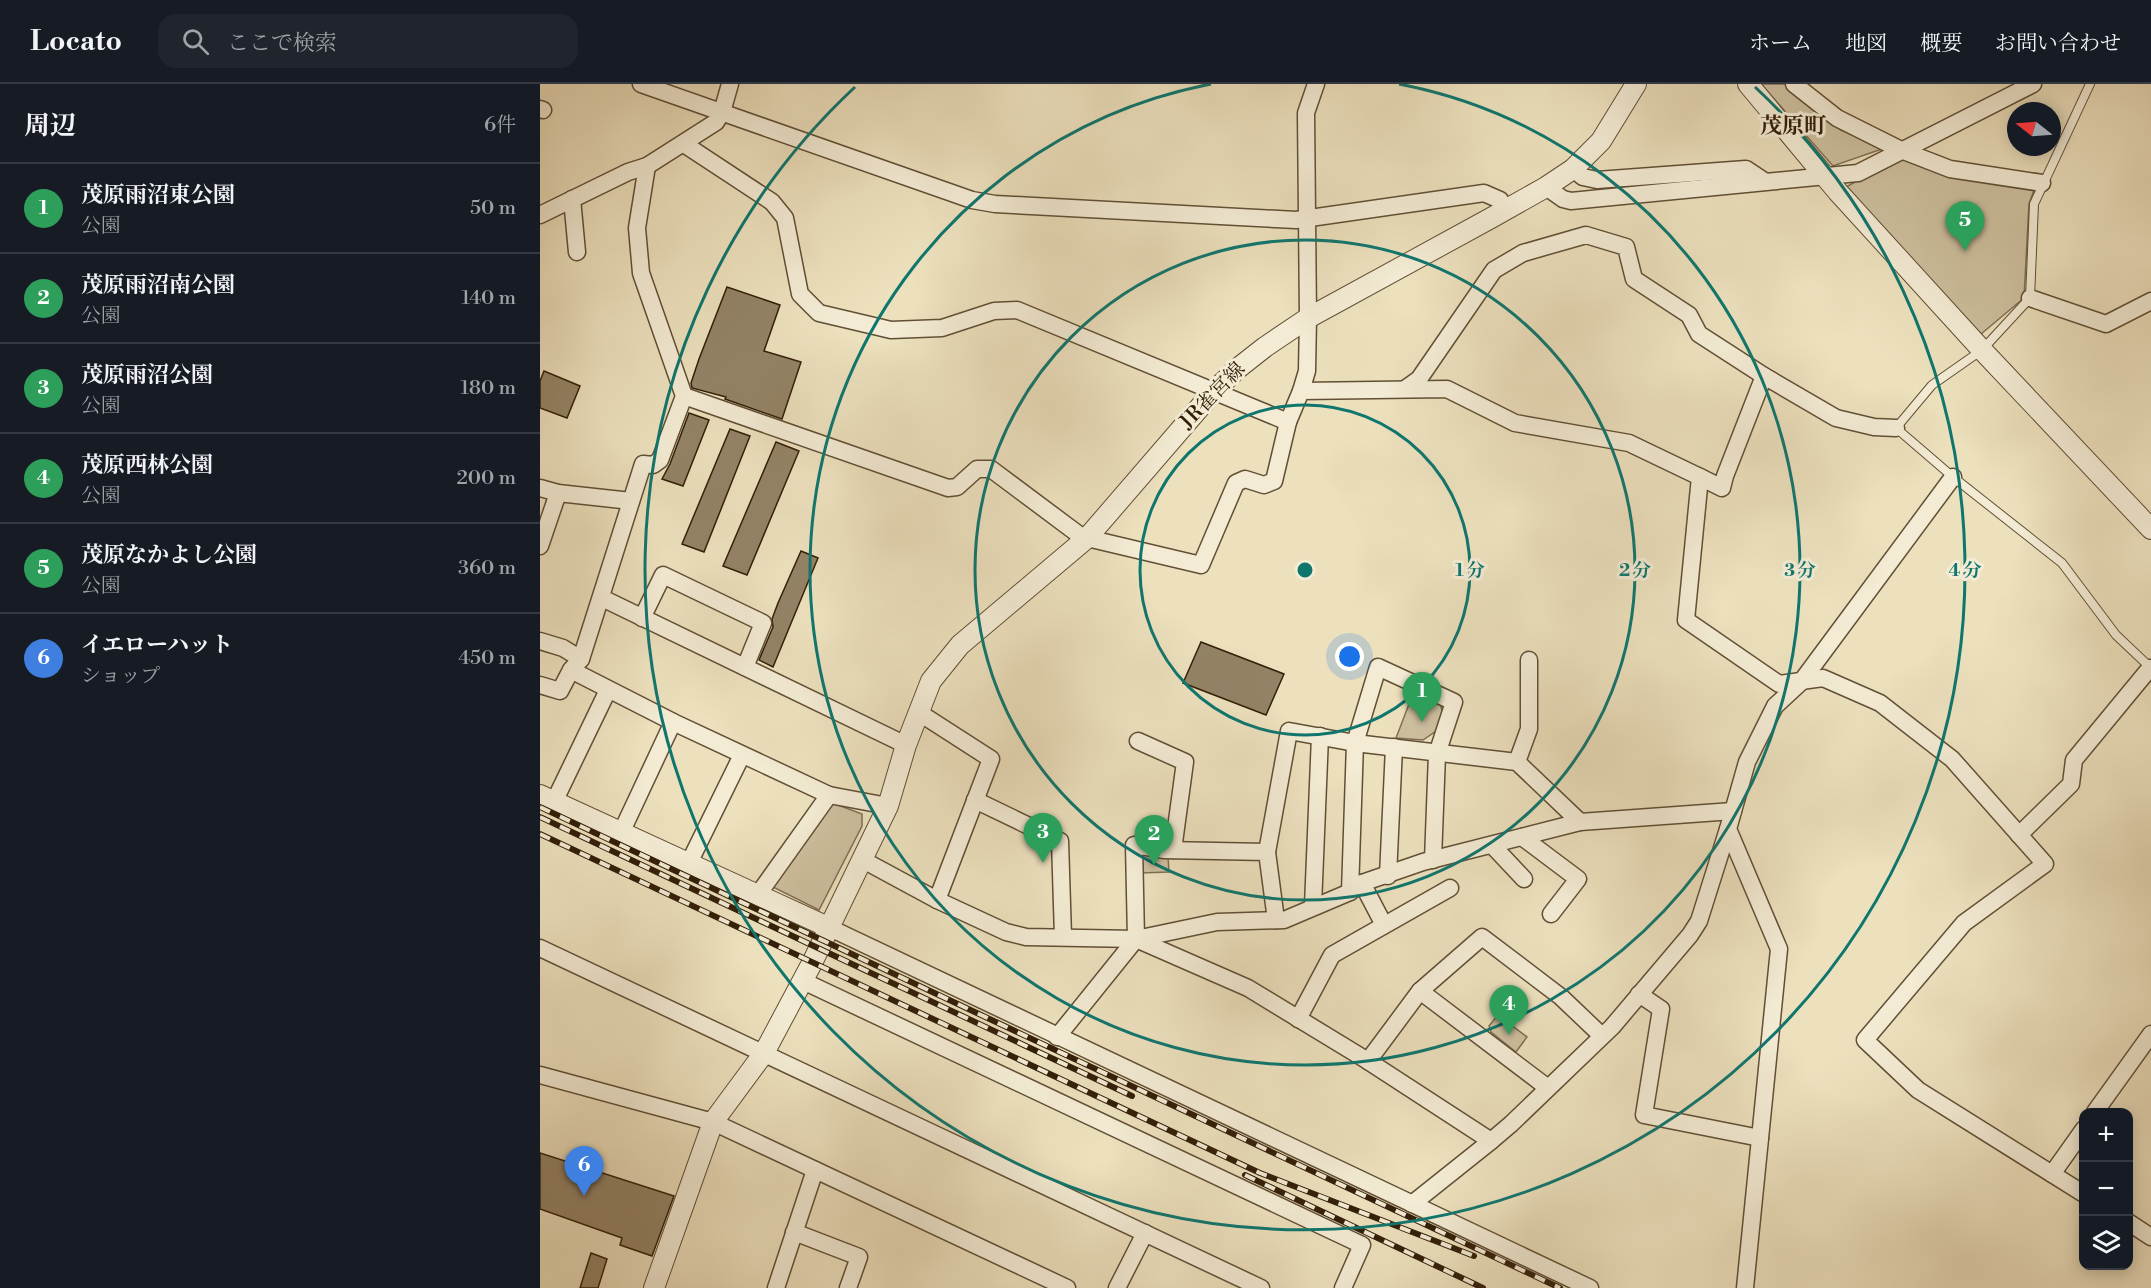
<!DOCTYPE html>
<html lang="ja">
<meta charset="utf-8">
<style>
:root{--surface:#171b24;--page:#20242c;--text:#f1f3f6;--muted:#9ea1a6;--line:#363941;--accent:#ea580c}
body{margin:0;font-family:"Libre Bodoni","Noto Serif JP",serif;background:var(--page);color:var(--text)}
.controls{position:absolute;right:18px;bottom:18px;display:grid;overflow:hidden;border-radius:12px;box-shadow:0 3px 15px #0003}
.controls button{width:54px;height:54px;display:grid;place-items:center;padding:0;border:0;border-bottom:2px solid var(--line);background:var(--surface);color:var(--text);font:30px sans-serif}
.compass{position:absolute;left:1467px;top:18px;width:54px;height:54px;border-radius:50%;background:var(--surface);box-shadow:0 3px 15px #0003;rotate:287deg}
.you{position:absolute;left:810px;top:573px;width:21px;height:21px;margin:-15px;border:4px solid #fff;border-radius:50%;background:#1a73e8;box-shadow:0 0 0 9px #1a73e833}
.badge{display:grid;place-items:center;width:39px;height:39px;border-radius:50%;background:var(--accent);color:#fff;font-size:20px;font-weight:700}
.pin{position:absolute;translate:-50% -50px;filter:drop-shadow(0 2px 3px #0008)}
.pin::after{content:'';position:absolute;top:32px;width:21px;height:18px;background:inherit;clip-path:polygon(0 0,100% 0,50% 100%)}
.list{margin:0;padding:0;list-style:none}
h2{display:flex;justify-content:space-between;align-items:center;height:78px;margin:0;padding:0 24px;font-size:26px}
h2 small{font-size:20px;font-weight:400;color:var(--muted)}
.list li{display:grid;grid-template-columns:39px 1fr auto;gap:18px;align-items:center;box-sizing:border-box;height:90px;padding:0 24px;border-top:2px solid var(--line)}
.list b{display:block;font-size:22px;white-space:nowrap}
.list p{margin:0;font-size:20px;white-space:nowrap;color:var(--muted)}
.list em{font-size:20px;font-style:normal;color:var(--muted)}
.icon{flex:none;width:33px;height:33px;fill:none;stroke:currentColor;stroke-width:2;stroke-linecap:round;stroke-linejoin:round}
.map{position:relative;flex:none;width:1611px;height:1204px;overflow:hidden}
header{display:flex;align-items:center;gap:36px;box-sizing:border-box;height:84px;padding:0 30px;background:var(--surface);border-bottom:2px solid var(--line)}
header strong{font-size:28px}
nav{display:flex;gap:33px;margin-inline-start:auto;font-size:21px}
.search{width:420px;height:54px;background:var(--page);display:flex;align-items:center;gap:15px;box-sizing:border-box;padding:0 21px;border-radius:18px;color:var(--muted);font-size:22px}
main{display:flex}
aside{flex:1;background:var(--surface)}
.map>svg:first-child{display:block}
.green{fill:#cdbf9e;stroke:#806f53;stroke-width:1.5}
.building{fill:#938366;stroke:#331f08;stroke-width:1.5}
.lines{fill:none;stroke-linecap:round;stroke-linejoin:round}
.service-casing{stroke:#614f35;stroke-width:10}
.minor-casing{stroke:#614f35;stroke-width:19}
.tertiary-casing{stroke:#614f35;stroke-width:22}
.service{stroke:#f3ebd4;stroke-width:8}
.minor{stroke:#f3ebd4;stroke-width:16}
.tertiary{stroke:#f3ebd4;stroke-width:20}
.rail-casing{stroke:#331f08;stroke-width:6}
.rail{stroke:#f3ebd4;stroke-width:4;stroke-dasharray:11;stroke-linecap:butt}
.ring{fill:none;stroke:#0f766e;stroke-width:3}
.labels{text-anchor:middle;dominant-baseline:central;stroke-width:6;stroke-linejoin:round;paint-order:stroke}
.street-label{font-size:20px;fill:#331f08;stroke:#f3ebd4}
.quarter-label{font-size:22px;font-weight:bold;fill:#331f08;stroke:#f3ebd4}
.centre{fill:#0f766e;stroke:#f3ebd4;stroke-width:3}
.ring-label{font-size:18px;text-anchor:middle;font-weight:bold;fill:#0f766e;stroke:#f3ebd4;stroke-width:6;stroke-linejoin:round;paint-order:stroke}
</style>
<header>
<strong>Locato</strong>
<div class="search"><svg class="icon" aria-label="search" viewBox="0 0 24 24"><circle cx="10" cy="10" r="6"/><path d="M15 15l6 6"/></svg>ここで検索</div>
<nav><a>ホーム</a><a>地図</a><a>概要</a><a>お問い合わせ</a></nav>
</header>
<main>
<aside>
<h2>周辺<small>6件</small></h2>
<ul class="list">
<li><span class="badge" style="background:#2e9e5b">1</span><div><b>茂原雨沼東公園</b><p>公園</p></div><em>50 m</em></li>
<li><span class="badge" style="background:#2e9e5b">2</span><div><b>茂原雨沼南公園</b><p>公園</p></div><em>140 m</em></li>
<li><span class="badge" style="background:#2e9e5b">3</span><div><b>茂原雨沼公園</b><p>公園</p></div><em>180 m</em></li>
<li><span class="badge" style="background:#2e9e5b">4</span><div><b>茂原西林公園</b><p>公園</p></div><em>200 m</em></li>
<li><span class="badge" style="background:#2e9e5b">5</span><div><b>茂原なかよし公園</b><p>公園</p></div><em>360 m</em></li>
<li><span class="badge" style="background:#3f7fe0">6</span><div><b>イエローハット</b><p>ショップ</p></div><em>450 m</em></li>
</ul>
</aside>
<div class="map">
<svg width="1611" height="1204" viewBox="0 0 1611 1204">
<rect width="100%" height="100%" fill="#ece0bd"/>
<filter id="stains"><feTurbulence type="fractalNoise" baseFrequency=".00333" numOctaves="4"/><feColorMatrix values="0 0 0 0 .2 0 0 0 0 .09 0 0 0 0 .02 0 0 0 .5 -.17"/></filter>
<radialGradient id="worn" r=".72"><stop offset=".6" stop-color="#630" stop-opacity="0"/><stop offset="1" stop-color="#630" stop-opacity=".3"/></radialGradient>
<g class="green">
<path d="M1221,0H1245L1301,46L1345,64L1293,82Z"/>
<path d="M1361,72L1497,98L1489,120L1484,214L1441,250L1306,103Z"/>
<path d="M874,607L900,619L903,630L899,645L883,656L856,654Z"/>
<path d="M290,718L322,730V742L279,826L231,802Z"/>
<path d="M608,768L628,772L629,788L600,789V774Z"/>
<path d="M958,931L987,953L976,968L951,948L949,942Z"/>
</g>
<g class="building">
<path d="M187,203L240,221L224,267L261,278L242,335L185,315L186,313L152,304L151,299L159,275Z"/>
<path d="M4,287L40,302L27,334L0,324V297Z"/>
<path d="M149,329L169,336L143,402L122,395L130,380Z"/>
<path d="M190,345L210,352L164,468L142,460Z"/>
<path d="M236,358L259,367L207,491L183,482Z"/>
<path d="M261,467L278,474L233,583L219,576L233,543L232,535L238,519Z"/>
<path d="M661,558L744,590L726,631L643,599Z"/>
<path d="M0,1069L134,1112L112,1172L80,1161L82,1154L0,1125Z"/>
<path d="M51,1169L67,1175L58,1204H40Z"/>
</g>
<g class="lines">
<defs>
<path id="service" d="M1550,0L1494,120L1490,214L1442,266L1392,301L1356,344L1413,393L1522,479L1576,551L1611,584"/>
<g id="minor">
<path d="M101,0L432,116L455,120L756,136L944,109L960,116L966,126"/>
<path d="M1254,0L1297,34L1361,66L1410,85L1502,99"/>
<path d="M0,25L3,26"/>
<path d="M144,60L232,118L245,134L260,210L279,229L351,246L402,244L454,227L477,226L748,338L761,307L907,305L975,339L1089,359L1160,393L1146,536L1239,600L1283,594L1340,619L1412,675L1505,780L1424,839L1325,956L1378,1006L1544,1110"/>
<path d="M1033,85L1043,93L1057,96L1206,85L1224,97"/>
<path d="M1006,103L1023,115L1031,117L1318,89L1493,0"/>
<path d="M32,115L37,168"/>
<path d="M0,131L88,88L107,82L176,38L182,28L190,0"/>
<path d="M1490,214L1566,240L1611,217"/>
<path d="M865,305L879,295L954,186L983,169L1046,151L1086,163L1094,195L1149,231L1159,250L1224,292L1296,334L1334,343L1356,344"/>
<path d="M761,307L767,287L768,234L766,29L776,0"/>
<path d="M144,312L408,404L417,403L437,385H451L538,450L547,454L661,481L696,399L705,395L724,401L734,397L748,338"/>
<path d="M1160,393L1182,404L1185,392L1224,292"/>
<path d="M0,404L18,409L91,417"/>
<path d="M0,462L18,409"/>
<path d="M62,514L366,661"/>
<path d="M102,534L123,491L223,539L205,583"/>
<path d="M0,557L23,564L41,575L31,586L133,638L289,711L348,722"/>
<path d="M41,575L103,380L113,381L120,376L144,312L101,189L97,144L107,82"/>
<path d="M0,601L20,607L31,586"/>
<path d="M378,628L451,675L397,816"/>
<path d="M598,657L645,678L633,766"/>
<path d="M977,678L989,645V576"/>
<path d="M435,716L520,757L523,853"/>
<path d="M14,718L68,606"/>
<path d="M81,749L133,638"/>
<path d="M1479,751L1531,700L1534,676L1610,584"/>
<path d="M982,753L1038,795L1011,830"/>
<path d="M952,761L984,795"/>
<path d="M727,768L749,647L815,659L977,678L1040,738"/>
<path d="M323,776L397,816L466,848L486,853L596,855L677,838L744,836L810,808L822,799L883,778L1040,738L1193,727"/>
<path d="M149,779L202,671"/>
<path d="M848,792L854,663"/>
<path d="M822,799L844,841"/>
<path d="M810,808L815,659L838,583L914,618L897,670L893,776"/>
<path d="M217,812L289,711"/>
<path d="M773,822L780,652"/>
<path d="M290,844L1050,1204"/>
<path d="M596,855L708,904L828,977L951,1057L971,1040L1072,943L1150,851L1159,837L1188,745"/>
<path d="M0,864L721,1204"/>
<path d="M263,897L822,1161L803,1204"/>
<path d="M880,907L1008,1004"/>
<path d="M1099,910L1121,925L1104,1031L1220,1054"/>
<path d="M758,935L792,871L910,804"/>
<path d="M517,953L596,855L594,761L624,766L727,768L736,836"/>
<path d="M828,977L880,907L942,853L1021,913L1062,952"/>
<path d="M0,991L173,1038L527,1204"/>
<path d="M1555,1028L1611,950"/>
<path d="M1512,1090L1544,1045"/>
<path d="M872,1120L951,1057"/>
<path d="M1588,1138L1611,1153"/>
<path d="M254,1148L319,1173L308,1204"/>
<path d="M236,1204L275,1086"/>
<path d="M577,1204L605,1149"/>
<path d="M1205,1204L1239,865L1188,745L1207,678L1235,622L1261,598L1413,393"/>
</g>
<g id="tertiary">
<path d="M1208,0L1298,108L1442,266L1611,445"/>
<path d="M0,711L290,844"/>
<path d="M114,1204L173,1038L224,969L272,879L348,722L366,661L391,597L420,561L547,454L673,308L697,285L725,263L768,234L951,134L1006,103L1033,85L1061,57L1096,0"/>
</g>
</defs>
<use href="#service" class="service-casing"/>
<use href="#minor" class="minor-casing"/>
<use href="#tertiary" class="tertiary-casing"/>
<use href="#service" class="service"/>
<use href="#minor" class="minor"/>
<use href="#tertiary" class="tertiary"/>
<defs>
<g id="rail">
<path d="M0,723L1020,1204"/>
<path d="M0,733L592,1012"/>
<path d="M0,750L720,1089L934,1172"/>
<path d="M705,1091L943,1204"/>
</g>
</defs>
<use href="#rail" class="rail-casing"/>
<use href="#rail" class="rail"/>
</g>
<g class="ring">
<circle cx="765" cy="486" r="165"/>
<circle cx="765" cy="486" r="330"/>
<path d="M859 0A495 495 0 1 1 671 0"/>
<path d="M1215 3A660 660 0 1 1 315 3"/>
</g>
<g class="labels">
<g class="street-label">
<text transform="translate(673 312) rotate(-46)">JR雀宮線</text>
</g>
<g class="quarter-label">
<text x="1253" y="42">茂原町</text>
</g>
</g>
<circle cx="765" cy="486" r="9" class="centre"/>
<g class="ring-label">
<text x="930" y="492">1 分</text>
<text x="1095" y="492">2 分</text>
<text x="1260" y="492">3 分</text>
<text x="1425" y="492">4 分</text>
</g>
<rect width="100%" height="100%" filter="url(#stains)"/>
<rect width="100%" height="100%" fill="url(#worn)"/>
</svg>
<div class="controls">
<button>+</button>
<button>−</button>
<button><svg class="icon" aria-label="layers" viewBox="0 0 24 24"><path d="M12 4l9 5-9 5-9-5zM3 14l9 5 9-5"/></svg></button>
</div>
<svg class="compass" viewBox="-18 -18 36 36"><path d="M0-13l5 13h-10z" fill="#e53935"/><path d="M0 13l5-13h-10z" fill="#9ea1a6"/></svg>
<div class="you"></div>
<div class="pin badge" style="left:882px;top:638px;background:#2e9e5b">1</div>
<div class="pin badge" style="left:614px;top:781px;background:#2e9e5b">2</div>
<div class="pin badge" style="left:503px;top:779px;background:#2e9e5b">3</div>
<div class="pin badge" style="left:969px;top:951px;background:#2e9e5b">4</div>
<div class="pin badge" style="left:1425px;top:167px;background:#2e9e5b">5</div>
<div class="pin badge" style="left:44px;top:1112px;background:#3f7fe0">6</div>
</div>
</main>
